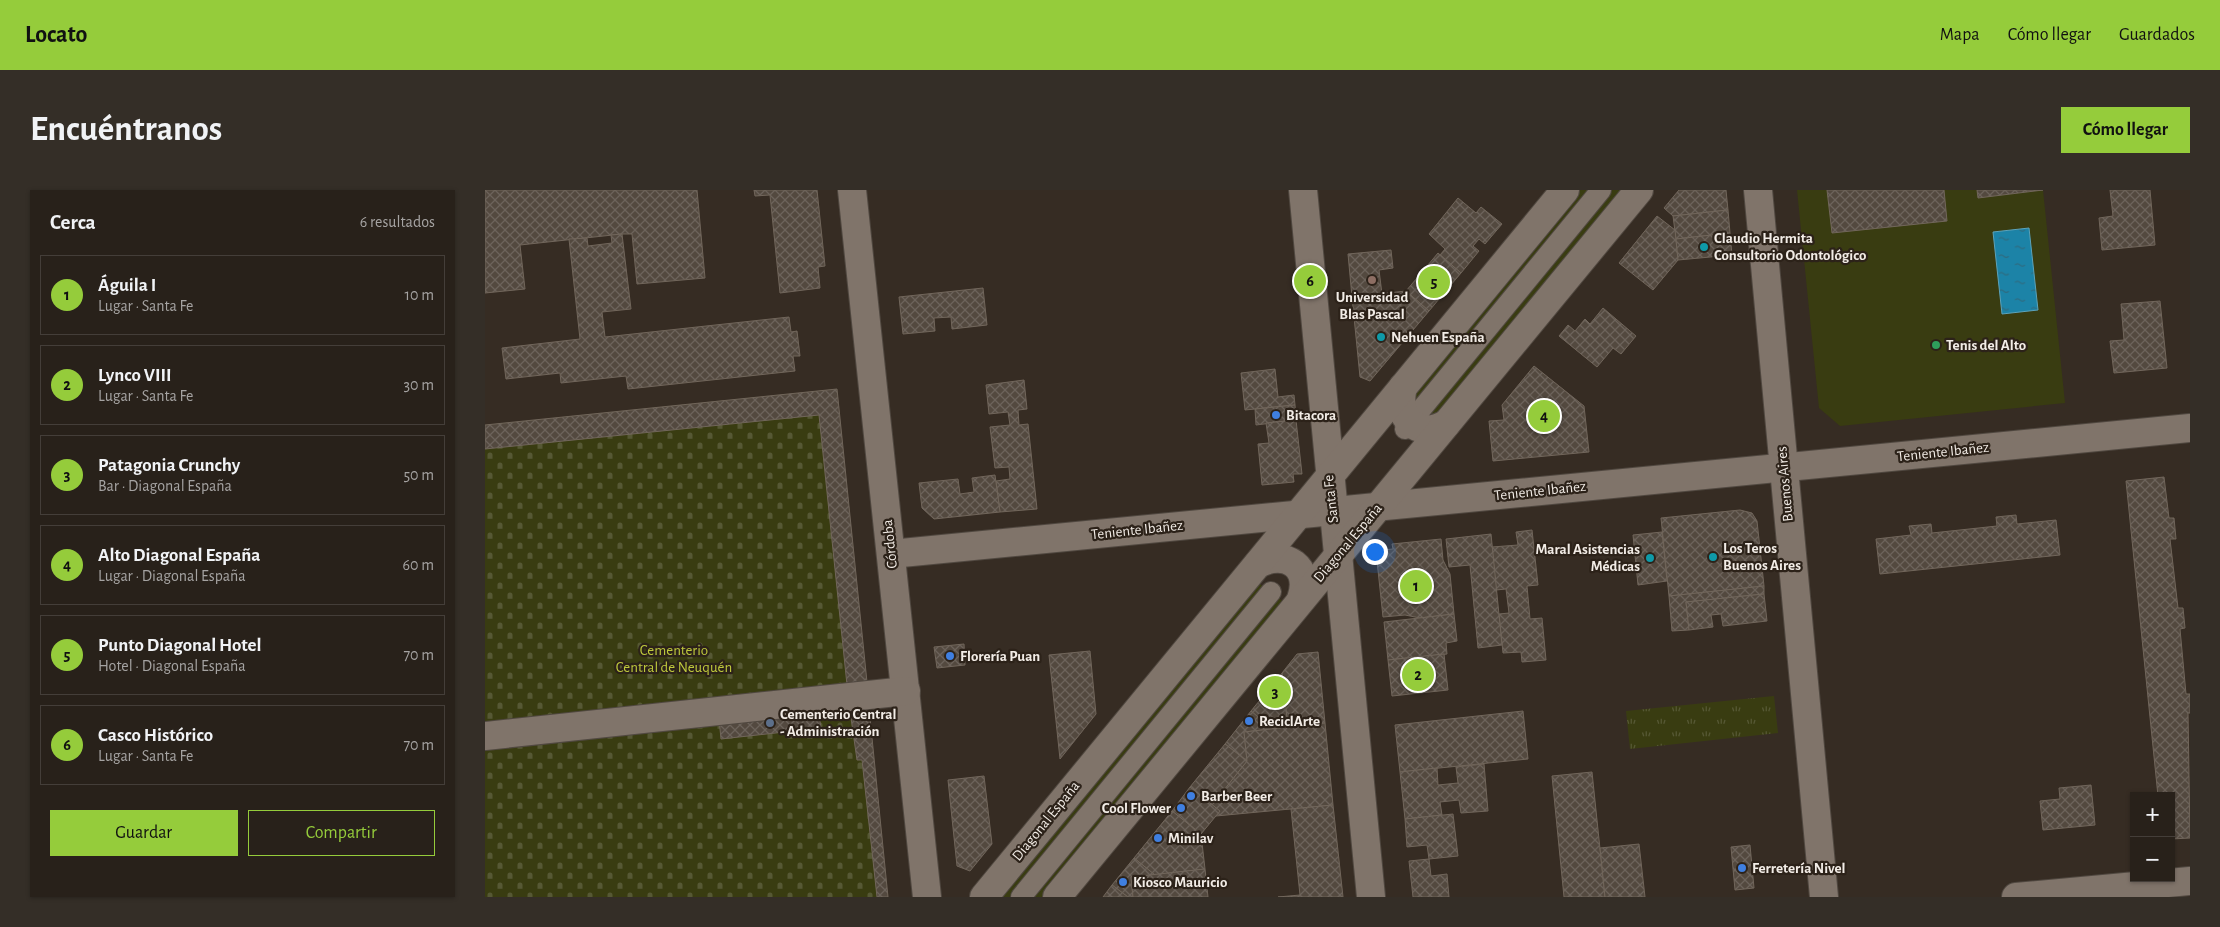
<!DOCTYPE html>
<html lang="es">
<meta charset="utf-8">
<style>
:root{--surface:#28211a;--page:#342e27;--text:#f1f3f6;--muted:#a5a3a2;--line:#443e39;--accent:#95cc3b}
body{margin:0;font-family:"Alegreya Sans",sans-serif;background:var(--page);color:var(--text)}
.controls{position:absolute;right:15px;bottom:15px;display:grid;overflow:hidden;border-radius:0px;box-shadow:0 1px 4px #0004}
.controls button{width:45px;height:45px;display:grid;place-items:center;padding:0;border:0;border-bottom:1px solid var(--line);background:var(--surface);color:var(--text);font:25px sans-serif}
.you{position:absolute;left:889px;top:361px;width:18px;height:18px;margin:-12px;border:4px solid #fff;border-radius:50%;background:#1a73e8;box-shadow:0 0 0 8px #1a73e833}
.badge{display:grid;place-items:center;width:32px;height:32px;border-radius:50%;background:var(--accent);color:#111;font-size:16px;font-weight:700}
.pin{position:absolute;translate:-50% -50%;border:2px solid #fff;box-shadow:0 1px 5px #0006}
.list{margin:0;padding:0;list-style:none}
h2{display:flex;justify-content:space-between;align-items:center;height:65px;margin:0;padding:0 20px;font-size:21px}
h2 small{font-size:16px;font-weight:400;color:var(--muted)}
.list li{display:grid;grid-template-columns:32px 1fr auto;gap:15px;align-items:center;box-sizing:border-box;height:80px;margin:0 10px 10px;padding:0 10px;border:1px solid var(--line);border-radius:0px}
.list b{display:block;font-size:19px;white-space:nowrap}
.list p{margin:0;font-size:16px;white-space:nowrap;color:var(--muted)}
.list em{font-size:16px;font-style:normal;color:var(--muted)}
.actions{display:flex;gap:10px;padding:15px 20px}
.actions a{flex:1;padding:11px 0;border:1px solid var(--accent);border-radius:0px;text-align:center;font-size:18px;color:var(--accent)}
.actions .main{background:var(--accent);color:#111}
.map{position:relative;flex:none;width:1705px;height:707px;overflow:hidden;border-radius:0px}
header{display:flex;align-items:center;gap:30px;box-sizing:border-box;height:70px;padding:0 25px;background:var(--accent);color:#111}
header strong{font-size:24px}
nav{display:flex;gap:28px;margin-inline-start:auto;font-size:18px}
.intro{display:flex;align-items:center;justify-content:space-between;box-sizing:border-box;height:120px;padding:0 30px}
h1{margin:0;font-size:35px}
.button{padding:12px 22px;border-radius:0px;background:var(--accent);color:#111;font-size:18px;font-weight:700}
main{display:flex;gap:30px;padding:0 30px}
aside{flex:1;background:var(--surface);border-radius:0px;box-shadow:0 1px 4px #0004}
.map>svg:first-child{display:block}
.grass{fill:url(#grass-tufts)}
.cemetery{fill:url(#cemetery-stones)}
.park{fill:#393c11}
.water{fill:url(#water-ripples);stroke:#5ca2ba}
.building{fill:url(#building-cross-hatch);stroke:#71665b}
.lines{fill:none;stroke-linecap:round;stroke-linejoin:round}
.pedestrian-casing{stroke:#504840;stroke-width:22}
.minor-casing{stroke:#504840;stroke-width:30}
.secondary-casing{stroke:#504840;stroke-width:30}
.pedestrian{stroke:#80746a;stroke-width:20}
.minor{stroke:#80746a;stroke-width:28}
.secondary{stroke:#80746a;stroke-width:28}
.culture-dot{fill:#0f9aa8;stroke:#2c2219;stroke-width:2}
.education-dot{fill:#8d6e63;stroke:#2c2219;stroke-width:2}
.leisure-dot{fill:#2e9e5b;stroke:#2c2219;stroke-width:2}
.shop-dot{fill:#3f7fe0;stroke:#2c2219;stroke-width:2}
.service-dot{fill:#5c6f8a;stroke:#2c2219;stroke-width:2}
.labels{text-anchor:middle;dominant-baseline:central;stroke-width:4.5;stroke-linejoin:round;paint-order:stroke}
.poi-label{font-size:15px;font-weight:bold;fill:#f2ece6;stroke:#2c2219;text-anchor:start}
.street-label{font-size:15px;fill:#f2ece6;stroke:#2c2219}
.park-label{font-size:15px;fill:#bec83c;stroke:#2c2219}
</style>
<header>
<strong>Locato</strong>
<nav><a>Mapa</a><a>Cómo llegar</a><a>Guardados</a></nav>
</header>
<div class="intro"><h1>Encuéntranos</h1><a class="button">Cómo llegar</a></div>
<main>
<aside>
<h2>Cerca<small>6 resultados</small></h2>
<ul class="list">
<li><span class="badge">1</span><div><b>Águila I</b><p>Lugar · Santa Fe</p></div><em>10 m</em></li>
<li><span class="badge">2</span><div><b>Lynco VIII</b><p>Lugar · Santa Fe</p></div><em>30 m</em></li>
<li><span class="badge">3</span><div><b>Patagonia Crunchy</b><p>Bar · Diagonal España</p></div><em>50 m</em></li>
<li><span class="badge">4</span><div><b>Alto Diagonal España</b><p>Lugar · Diagonal España</p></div><em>60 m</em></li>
<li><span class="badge">5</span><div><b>Punto Diagonal Hotel</b><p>Hotel · Diagonal España</p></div><em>70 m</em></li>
<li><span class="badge">6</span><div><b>Casco Histórico</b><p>Lugar · Santa Fe</p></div><em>70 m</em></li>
</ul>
<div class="actions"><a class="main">Guardar</a><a>Compartir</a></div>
</aside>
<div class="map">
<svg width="1705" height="707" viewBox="0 0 1705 707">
<defs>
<pattern id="grass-tufts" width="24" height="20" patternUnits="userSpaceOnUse" patternTransform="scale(1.25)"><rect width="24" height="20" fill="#393c11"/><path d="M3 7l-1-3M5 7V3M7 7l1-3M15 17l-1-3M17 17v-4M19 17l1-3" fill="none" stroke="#565834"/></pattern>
<pattern id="cemetery-stones" width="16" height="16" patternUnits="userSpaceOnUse" patternTransform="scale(1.25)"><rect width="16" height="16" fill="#393c11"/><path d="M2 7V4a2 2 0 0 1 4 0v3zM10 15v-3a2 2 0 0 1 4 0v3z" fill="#565834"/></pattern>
<pattern id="water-ripples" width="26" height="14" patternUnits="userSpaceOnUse" patternTransform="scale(1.25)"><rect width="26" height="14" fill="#1c83a7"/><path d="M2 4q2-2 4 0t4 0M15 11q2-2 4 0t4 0" fill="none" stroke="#2e6b80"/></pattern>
<pattern id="building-cross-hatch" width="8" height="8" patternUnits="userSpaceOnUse" patternTransform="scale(1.25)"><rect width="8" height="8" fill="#53493f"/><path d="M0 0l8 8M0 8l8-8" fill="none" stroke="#6c635b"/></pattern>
</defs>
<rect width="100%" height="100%" fill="#362c23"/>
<path class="grass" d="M1289,506L1293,543L1145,559L1141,521Z"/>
<path class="cemetery" d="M352,199L377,493L403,707H0V235Z"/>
<g class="park">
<path d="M1093,0H1140L935,250L905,228Z"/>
<path d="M1312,0H1558L1580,213L1355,236L1334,218Z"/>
<path d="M771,391L800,413L560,707H512Z"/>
</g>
<path class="water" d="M1544,38L1553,120L1517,124L1508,42Z"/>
<g class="building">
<path d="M0,0H212L220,88L152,94L147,44H137L35,55L40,99L0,103Z"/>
<path d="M269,0H332L340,76L333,77L335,98L295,103L285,5L270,6Z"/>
<path d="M1194,0H1241L1243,20L1188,26L1179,18Z"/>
<path d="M1342,0H1459L1462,31L1347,43Z"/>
<path d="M1492,0H1558L1493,8Z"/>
<path d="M1625,0H1665L1670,55L1617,60L1614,28L1628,26Z"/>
<path d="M973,8L991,23L996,17L1017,34L1000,54L994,49L988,56L994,61L976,83L955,65L960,59L944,44Z"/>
<path d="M1243,20L1245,43L1191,49L1188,26Z"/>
<path d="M1172,26L1190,40L1193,70L1168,100L1134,73Z"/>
<path d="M1245,43L1247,65L1193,70L1191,49Z"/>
<path d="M137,44L146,119L117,122L120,147L304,127L306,142L312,141L315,166H308L310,181L143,199L141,186L76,193L75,183L21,189L17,158L95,149L84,49L102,48L103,56L127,53L126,45Z"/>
<path d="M906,60L908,78L894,80L897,104L867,107L863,64Z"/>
<path d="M953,63L976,83L944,121L921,101Z"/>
<path d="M498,98L502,135L467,139L466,127L449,128L450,141L418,144L414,107Z"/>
<path d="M921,101L944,121L885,191L875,187L867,107Z"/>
<path d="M1675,111L1682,178L1629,183L1625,151L1639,150L1636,114Z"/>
<path d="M1118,118L1151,146L1136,164L1128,158L1112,177L1074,146L1083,135L1090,141L1100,129L1105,134Z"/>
<path d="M1049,176L1099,216L1104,262L1008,271L1004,231L1019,230L1017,215Z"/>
<path d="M790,179L793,207L809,205L810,215L760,220L756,183Z"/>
<path d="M539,190L542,219L533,220L534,235L543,234L552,319L515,322L511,291L525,289L524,277L510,278L505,237L525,235L523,222L504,224L501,195Z"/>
<path d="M352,199L382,492L362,495L334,225L0,259V235Z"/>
<path d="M810,215L811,230L771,235L770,219Z"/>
<path d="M811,230L817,284H808L809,292L777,295L773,254L784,253L781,233Z"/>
<path d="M510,285L515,322L449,329L437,318L434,293L473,289L475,304L489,302L487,288Z"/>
<path d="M1679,287L1684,328H1689L1691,349H1685L1693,418H1698L1700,438L1695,439L1701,504H1705V523H1703L1705,648L1686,649V606H1673L1641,291Z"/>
<path d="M1255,320L1267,323L1272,331L1279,396L1184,406L1176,328Z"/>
<path d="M1531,325L1532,334L1571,330L1575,365L1395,384L1391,349L1426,345L1424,336L1446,334L1447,343L1512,336L1511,327Z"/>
<path d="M1047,340L1053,395L1042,396L1045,429L1057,428L1061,470L1037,472L1036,462L1018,463L1014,424L1024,423L1021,399L1011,400L1007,357L1033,355L1031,342Z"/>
<path d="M1177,342L1182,391L1153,395L1148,345Z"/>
<path d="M1006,344L1017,455L993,458L985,375L964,377L961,349Z"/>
<path d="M956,349L958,370L965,384L969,424L935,428L920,425L898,427L892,371H897V360L908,359L907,354Z"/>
<path d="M1279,396V404L1201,412L1204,440L1187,441L1184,406Z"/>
<path d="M1279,404L1282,431L1238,436L1236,424L1226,425L1228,437L1204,440L1201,412Z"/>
<path d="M969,424L972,451L961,453L962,464L903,470L899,432Z"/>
<path d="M479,454L480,475L452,478L449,457Z"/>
<path d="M605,461L611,524L575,569L564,465Z"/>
<path d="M833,462L840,533L803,537L797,483L812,464Z"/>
<path d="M959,464L963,500L907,506L903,470Z"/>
<path d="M797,483L803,537L787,539L766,521Z"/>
<path d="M333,518L336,538L236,549L234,529Z"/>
<path d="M384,518L403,707H392L377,570H372L365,521Z"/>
<path d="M766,521L787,539L759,542L762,571L740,554Z"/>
<path d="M1038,521L1043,569L915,582L910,535Z"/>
<path d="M840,533L848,615L731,626L735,621L727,615L762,571L759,542Z"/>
<path d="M740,554L762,571L727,615L705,597Z"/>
<path d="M999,574L1003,621L976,623L974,610L955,612L957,625L920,629L915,582L952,578L953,595L973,593L971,577Z"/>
<path d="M1107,582L1120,707H1079L1067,586Z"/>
<path d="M499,586L507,654L485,681L472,676L463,590Z"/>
<path d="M1606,595L1610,635L1558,640L1555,611L1575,609L1574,598Z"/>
<path d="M705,597L735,621L716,644L687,621Z"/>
<path d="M848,615L858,707H793L815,705L806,619Z"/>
<path d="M687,621L716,644L720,679L670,685L649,668Z"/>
<path d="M968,624L973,666L944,669L942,655L922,657L920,629Z"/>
<path d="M1154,654L1160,707H1120L1115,658Z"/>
<path d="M1265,655L1269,698L1250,700L1246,657Z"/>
<path d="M649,668L670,685L646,687L648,707H643L627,695Z"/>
<path d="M944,669L946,686L962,684L964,707H928L924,671Z"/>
<path d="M720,679L723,707H648L646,687Z"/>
<path d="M627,695L643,707H618Z"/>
</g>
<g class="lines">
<defs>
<g id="pedestrian">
<path d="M920,239L1116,0"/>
<path d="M536,707L786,402"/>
</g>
<g id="minor">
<path d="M367,0L442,707"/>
<path d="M818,0L886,707"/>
<path d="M1273,0L1339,707"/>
<path d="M406,364L1705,238"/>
<path d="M0,546L421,501"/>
</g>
<g id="secondary">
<path d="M918,197C910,227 932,250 961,234"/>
<path d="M773,374C801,359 827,377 816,409"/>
<path d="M499,707L1080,0"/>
<path d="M572,707L1154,0"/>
<path d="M1531,707L1705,691"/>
</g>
</defs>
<use href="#pedestrian" class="pedestrian-casing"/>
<use href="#minor" class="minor-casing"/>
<use href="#secondary" class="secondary-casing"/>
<use href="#pedestrian" class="pedestrian"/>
<use href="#minor" class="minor"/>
<use href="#secondary" class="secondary"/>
</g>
<g class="culture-dot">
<circle cx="1219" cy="57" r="5"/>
<circle cx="896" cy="147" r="5"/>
<circle cx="1228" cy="367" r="5"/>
<circle cx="1165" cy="368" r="5"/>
</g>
<circle class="education-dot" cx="887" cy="90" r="5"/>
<circle class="leisure-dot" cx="1451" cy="155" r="5"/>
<g class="shop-dot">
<circle cx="791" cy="225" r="5"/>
<circle cx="465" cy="466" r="5"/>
<circle cx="764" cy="531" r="5"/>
<circle cx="706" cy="606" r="5"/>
<circle cx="696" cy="618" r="5"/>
<circle cx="673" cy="648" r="5"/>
<circle cx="1257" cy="678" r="5"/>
<circle cx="638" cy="692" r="5"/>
</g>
<circle class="service-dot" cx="285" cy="533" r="5"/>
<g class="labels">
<g class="poi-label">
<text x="1229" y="48">Claudio Hermita<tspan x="1229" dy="17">Consultorio Odontológico</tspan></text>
<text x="887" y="107" text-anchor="middle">Universidad<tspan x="887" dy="17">Blas Pascal</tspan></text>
<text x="906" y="147">Nehuen España</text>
<text x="1461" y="155">Tenis del Alto</text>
<text x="801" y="225">Bitacora</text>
<text x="1238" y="358">Los Teros<tspan x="1238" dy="17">Buenos Aires</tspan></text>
<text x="1155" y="359" text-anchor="end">Maral Asistencias<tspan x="1155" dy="17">Médicas</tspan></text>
<text x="475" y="466">Florería Puan</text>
<text x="295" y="524">Cementerio Central<tspan x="295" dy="17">- Administración</tspan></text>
<text x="774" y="531">ReciclArte</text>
<text x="716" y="606">Barber Beer</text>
<text x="686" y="618" text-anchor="end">Cool Flower</text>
<text x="683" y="648">Minilav</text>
<text x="1267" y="678">Ferretería Nivel</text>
<text x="648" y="692">Kiosco Mauricio</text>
</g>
<g class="street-label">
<text transform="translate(1458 262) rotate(-6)">Teniente Ibañez</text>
<text transform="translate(1300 294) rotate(-95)">Buenos Aires</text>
<text transform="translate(1055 301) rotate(-6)">Teniente Ibañez</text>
<text transform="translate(846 309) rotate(-96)">Santa Fe</text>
<text transform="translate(652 340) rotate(-6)">Teniente Ibañez</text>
<text transform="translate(863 353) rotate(-50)">Diagonal España</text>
<text transform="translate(405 354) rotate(-96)">Córdoba</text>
<text transform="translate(561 631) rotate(-51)">Diagonal España</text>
</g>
<g class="park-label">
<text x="189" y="460">Cementerio<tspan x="189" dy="17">Central de Neuquén</tspan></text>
</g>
</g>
</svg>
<div class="controls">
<button>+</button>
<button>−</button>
</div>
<div class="you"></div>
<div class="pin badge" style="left:931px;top:396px">1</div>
<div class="pin badge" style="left:933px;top:485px">2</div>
<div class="pin badge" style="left:790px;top:502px">3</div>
<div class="pin badge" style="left:1059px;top:226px">4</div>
<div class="pin badge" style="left:949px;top:92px">5</div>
<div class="pin badge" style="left:825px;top:91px">6</div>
</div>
</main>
